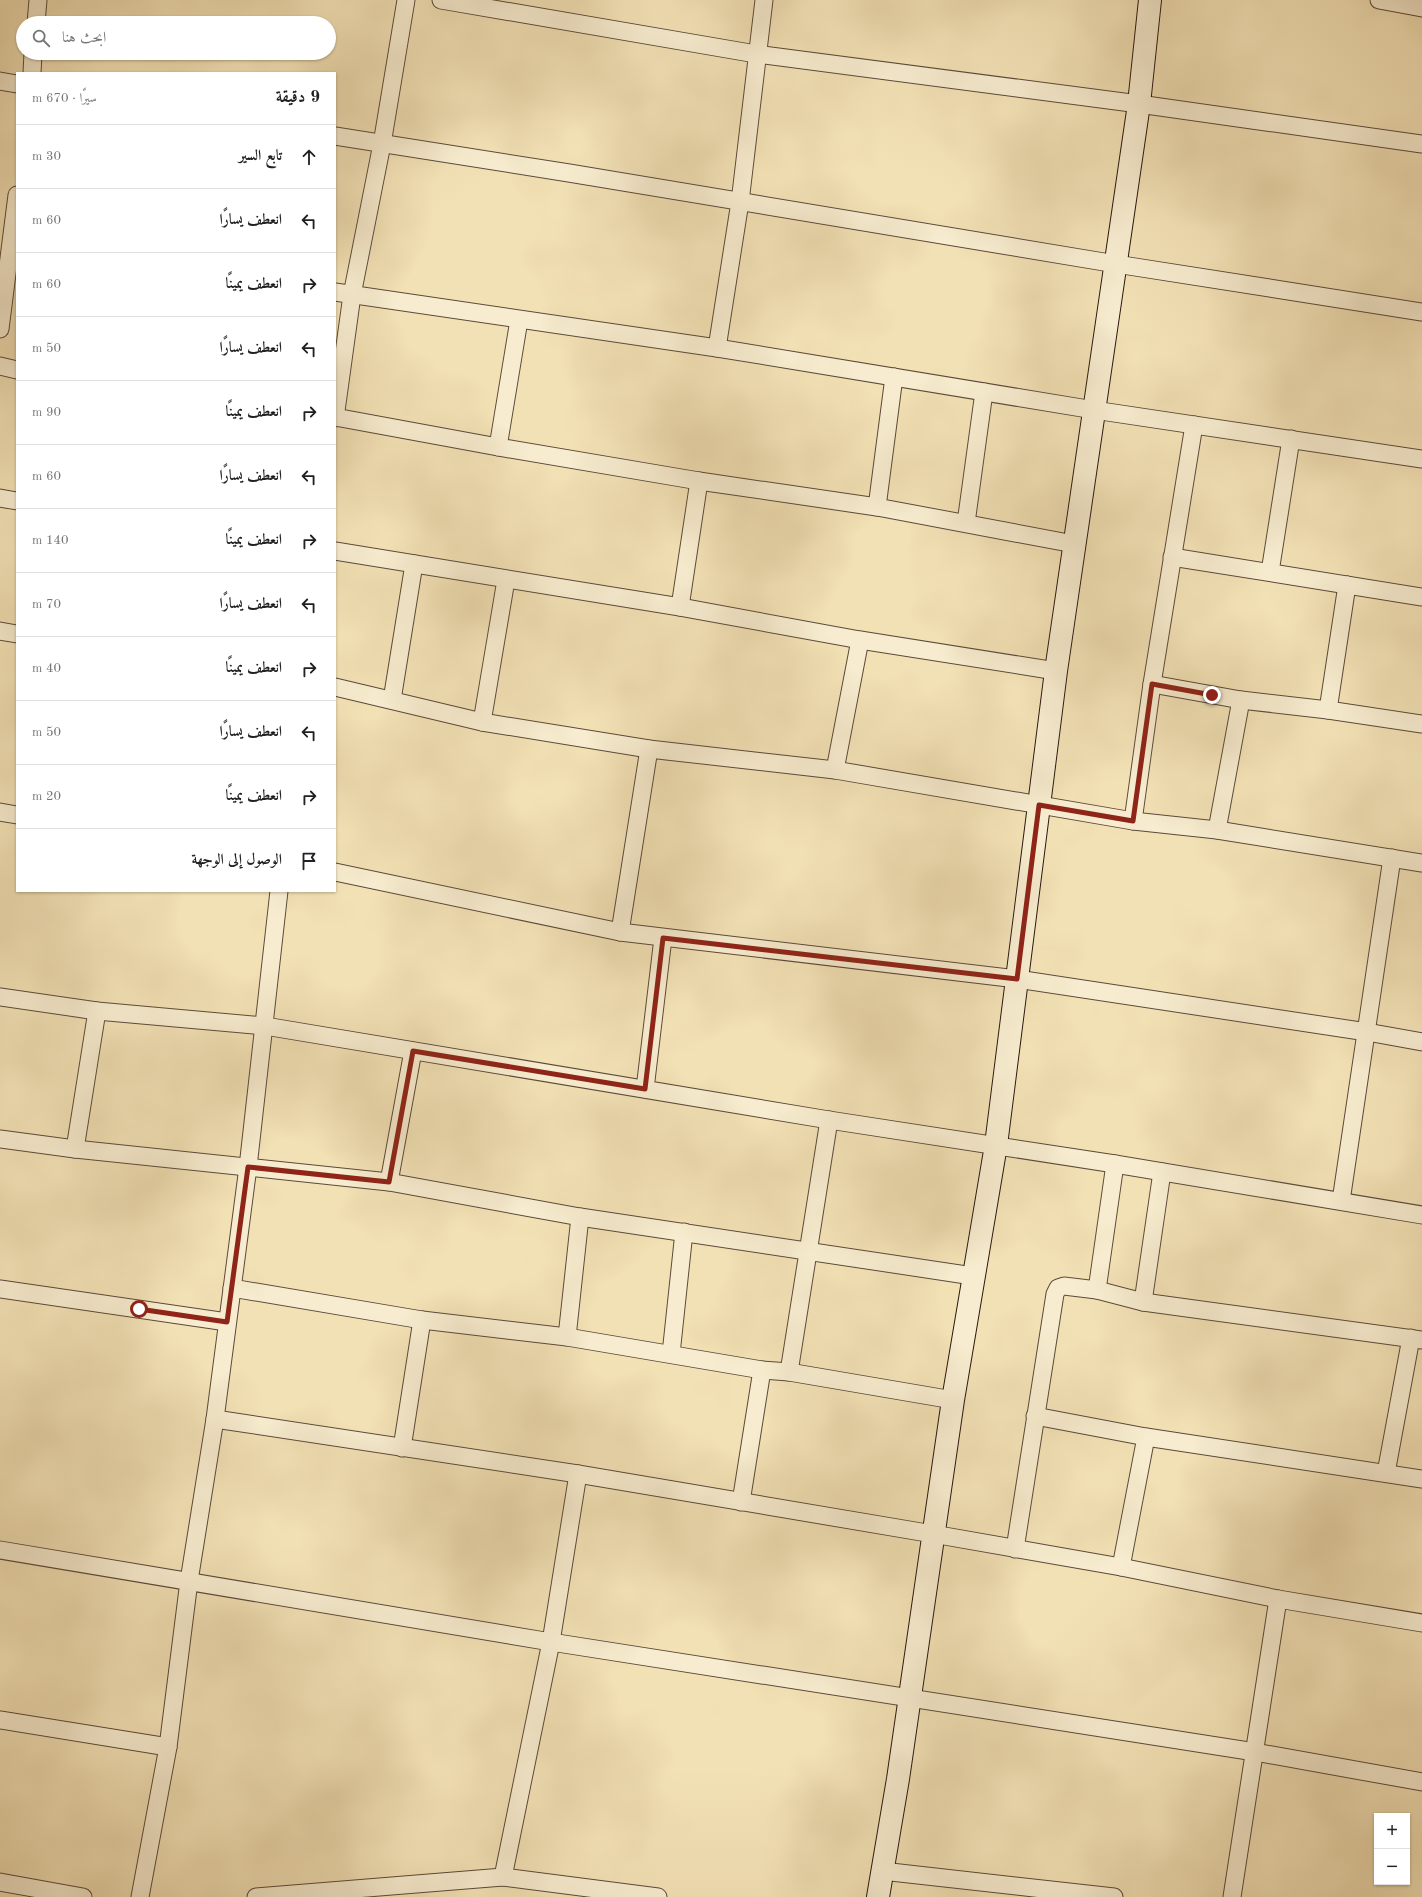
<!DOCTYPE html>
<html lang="ar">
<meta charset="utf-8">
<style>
:root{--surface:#fff;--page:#f6f6f6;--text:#202124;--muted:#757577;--line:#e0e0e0}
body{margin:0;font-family:"Old Standard TT",Amiri,serif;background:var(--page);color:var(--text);direction:rtl}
.controls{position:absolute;right:12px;bottom:12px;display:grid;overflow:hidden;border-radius:0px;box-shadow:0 1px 3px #0004}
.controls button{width:36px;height:36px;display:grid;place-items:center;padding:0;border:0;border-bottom:1px solid var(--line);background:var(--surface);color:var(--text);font:20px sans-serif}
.stop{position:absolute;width:12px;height:12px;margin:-9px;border:3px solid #8f2418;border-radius:50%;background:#fff}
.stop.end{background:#8f2418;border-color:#fff;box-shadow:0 1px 4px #0008}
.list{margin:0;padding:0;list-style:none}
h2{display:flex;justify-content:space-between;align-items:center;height:52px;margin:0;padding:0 16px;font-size:17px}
h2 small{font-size:13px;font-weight:400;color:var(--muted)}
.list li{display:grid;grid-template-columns:26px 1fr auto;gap:12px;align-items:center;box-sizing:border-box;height:64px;padding:0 16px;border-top:1px solid var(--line)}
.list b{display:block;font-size:15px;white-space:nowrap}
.list em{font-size:13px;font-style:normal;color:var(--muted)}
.icon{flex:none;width:22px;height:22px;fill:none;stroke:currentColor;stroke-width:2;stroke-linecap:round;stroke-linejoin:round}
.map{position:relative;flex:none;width:1422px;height:1897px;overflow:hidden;direction:ltr}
.search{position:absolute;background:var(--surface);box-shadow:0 1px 3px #0004;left:16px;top:16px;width:320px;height:44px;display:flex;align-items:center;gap:10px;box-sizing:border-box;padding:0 14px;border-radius:22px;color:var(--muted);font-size:15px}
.panel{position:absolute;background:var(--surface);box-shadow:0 1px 3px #0004;left:16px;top:72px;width:320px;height:820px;border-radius:0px;direction:rtl}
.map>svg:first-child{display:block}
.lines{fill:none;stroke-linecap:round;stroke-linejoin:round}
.street-casing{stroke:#5c4a39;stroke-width:19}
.secondary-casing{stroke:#2a1810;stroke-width:24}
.street{stroke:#f7eccf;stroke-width:17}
.secondary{stroke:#f7eccf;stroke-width:22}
.route{stroke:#8f2418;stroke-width:5}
</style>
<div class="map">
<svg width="1422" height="1897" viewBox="0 0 1422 1897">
<rect width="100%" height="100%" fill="#f2e1b5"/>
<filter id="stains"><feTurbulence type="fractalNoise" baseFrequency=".005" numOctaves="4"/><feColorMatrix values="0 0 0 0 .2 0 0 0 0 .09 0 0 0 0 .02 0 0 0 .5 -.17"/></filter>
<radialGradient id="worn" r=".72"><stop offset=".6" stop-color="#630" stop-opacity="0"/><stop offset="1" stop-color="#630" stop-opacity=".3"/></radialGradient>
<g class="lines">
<defs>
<g id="street">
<path d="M441,0L756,54L1139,104L1422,144"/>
<path d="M1379,0L1422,8"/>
<path d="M36,23L38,0"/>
<path d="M32,73L33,53"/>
<path d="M0,81L17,84"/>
<path d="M335,136L569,173L1116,264L1422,312"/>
<path d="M335,292L717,348L1094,410L1422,459"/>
<path d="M0,329L17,195"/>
<path d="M717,348L740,202L764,0"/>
<path d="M0,366L17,370"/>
<path d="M335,417L498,447L699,481L877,507L1074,544"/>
<path d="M335,418L352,295L382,144L406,0"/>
<path d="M498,447L519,320"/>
<path d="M0,498L17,501"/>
<path d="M877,507L894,377"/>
<path d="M966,523L984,392"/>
<path d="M335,551L680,607L860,640L1056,671"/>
<path d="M1172,557L1422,597"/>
<path d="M1270,572L1291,439"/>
<path d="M680,607L699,481"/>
<path d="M0,631L17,634"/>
<path d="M1152,684L1241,700L1328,710L1422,724"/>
<path d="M335,687L482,722L649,749L835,770L1133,821L1217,830L1422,863"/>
<path d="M392,700L414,564"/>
<path d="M1328,710L1347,585"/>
<path d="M482,722L506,580"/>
<path d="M835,770L860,640"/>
<path d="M0,812L17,815"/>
<path d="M1133,821L1152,684L1194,425"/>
<path d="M1217,830L1241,700"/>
<path d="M335,872L620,932L1017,979L1367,1032L1422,1042"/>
<path d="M620,932L649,749"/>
<path d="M0,997L97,1011L265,1026L829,1120L1115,1164L1422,1215"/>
<path d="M645,1089L663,938"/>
<path d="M0,1139L75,1149L389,1182L580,1217L973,1276"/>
<path d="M75,1149L97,1011"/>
<path d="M389,1182L413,1051"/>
<path d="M1341,1201L1392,858"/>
<path d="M232,1288L422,1320L567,1337L762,1370L789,1372L953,1400"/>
<path d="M0,1289L227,1322"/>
<path d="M1097,1290L1115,1164"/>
<path d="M1143,1302L1162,1172"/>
<path d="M567,1337L580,1217"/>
<path d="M671,1354L684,1232"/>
<path d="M789,1372L829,1120"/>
<path d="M1035,1416L1146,1437L1422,1479"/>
<path d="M215,1419L578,1474L933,1534L1121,1567L1278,1599L1422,1623"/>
<path d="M402,1448L422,1320"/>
<path d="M1386,1473L1411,1338"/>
<path d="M741,1502L762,1370"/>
<path d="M1015,1549L1055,1294L1058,1288L1064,1286L1097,1290L1143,1302L1422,1340"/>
<path d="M0,1550L551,1642L1255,1752L1422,1782"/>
<path d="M1121,1567L1146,1437"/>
<path d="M0,1720L168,1747"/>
<path d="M882,1871L1114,1897"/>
<path d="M503,1877L551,1642L578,1474"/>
<path d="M0,1882L83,1897"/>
<path d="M140,1897L168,1747L189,1581L215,1419L248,1167L279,891"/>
<path d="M256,1897L503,1877L658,1897"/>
<path d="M1232,1897L1278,1599"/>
</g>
<path id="secondary" d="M878,1897L898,1779L953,1400L996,1145L1056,671L1139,104L1150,0"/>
</defs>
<use href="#street" class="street-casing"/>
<use href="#secondary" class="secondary-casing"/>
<use href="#street" class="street"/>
<use href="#secondary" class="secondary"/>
</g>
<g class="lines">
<path class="route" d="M139,1309L227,1322L248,1167L389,1182L413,1051L645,1089L663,938L1017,979L1039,805L1133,821L1152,684L1212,695"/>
</g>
<rect width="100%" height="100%" filter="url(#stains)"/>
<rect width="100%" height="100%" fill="url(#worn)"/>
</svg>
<div class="controls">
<button>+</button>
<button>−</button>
</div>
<div class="stop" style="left:139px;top:1309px"></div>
<div class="stop end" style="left:1212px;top:695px"></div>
<div class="search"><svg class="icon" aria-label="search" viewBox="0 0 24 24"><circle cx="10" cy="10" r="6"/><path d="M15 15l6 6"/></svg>ابحث هنا</div>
<section class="panel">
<h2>9 دقيقة<small>سيرًا · 670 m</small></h2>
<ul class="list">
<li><svg class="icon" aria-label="ahead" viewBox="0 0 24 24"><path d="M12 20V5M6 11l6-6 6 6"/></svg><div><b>تابع السير</b></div><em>30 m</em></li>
<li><svg class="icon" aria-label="left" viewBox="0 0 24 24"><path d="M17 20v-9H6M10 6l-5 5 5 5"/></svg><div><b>انعطف يسارًا</b></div><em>60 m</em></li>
<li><svg class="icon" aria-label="right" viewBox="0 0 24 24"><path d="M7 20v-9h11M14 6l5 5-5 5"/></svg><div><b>انعطف يمينًا</b></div><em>60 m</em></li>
<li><svg class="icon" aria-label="left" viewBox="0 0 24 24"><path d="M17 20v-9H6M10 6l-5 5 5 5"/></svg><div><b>انعطف يسارًا</b></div><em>50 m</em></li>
<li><svg class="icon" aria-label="right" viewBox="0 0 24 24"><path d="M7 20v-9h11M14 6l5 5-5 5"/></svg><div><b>انعطف يمينًا</b></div><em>90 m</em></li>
<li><svg class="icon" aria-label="left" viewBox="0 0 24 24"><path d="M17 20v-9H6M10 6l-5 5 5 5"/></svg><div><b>انعطف يسارًا</b></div><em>60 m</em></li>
<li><svg class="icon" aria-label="right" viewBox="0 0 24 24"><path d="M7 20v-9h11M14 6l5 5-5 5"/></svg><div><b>انعطف يمينًا</b></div><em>140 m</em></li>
<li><svg class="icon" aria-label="left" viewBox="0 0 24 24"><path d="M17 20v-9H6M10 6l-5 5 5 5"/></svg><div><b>انعطف يسارًا</b></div><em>70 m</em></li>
<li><svg class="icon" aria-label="right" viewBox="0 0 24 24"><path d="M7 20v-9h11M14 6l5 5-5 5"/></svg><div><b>انعطف يمينًا</b></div><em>40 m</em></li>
<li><svg class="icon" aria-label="left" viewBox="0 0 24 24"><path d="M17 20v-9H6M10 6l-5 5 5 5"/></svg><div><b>انعطف يسارًا</b></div><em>50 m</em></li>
<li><svg class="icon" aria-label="right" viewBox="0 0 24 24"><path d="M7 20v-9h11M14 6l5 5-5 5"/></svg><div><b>انعطف يمينًا</b></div><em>20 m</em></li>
<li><svg class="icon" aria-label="arrive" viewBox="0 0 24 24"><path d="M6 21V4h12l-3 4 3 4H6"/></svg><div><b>الوصول إلى الوجهة</b></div></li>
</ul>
</section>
</div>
